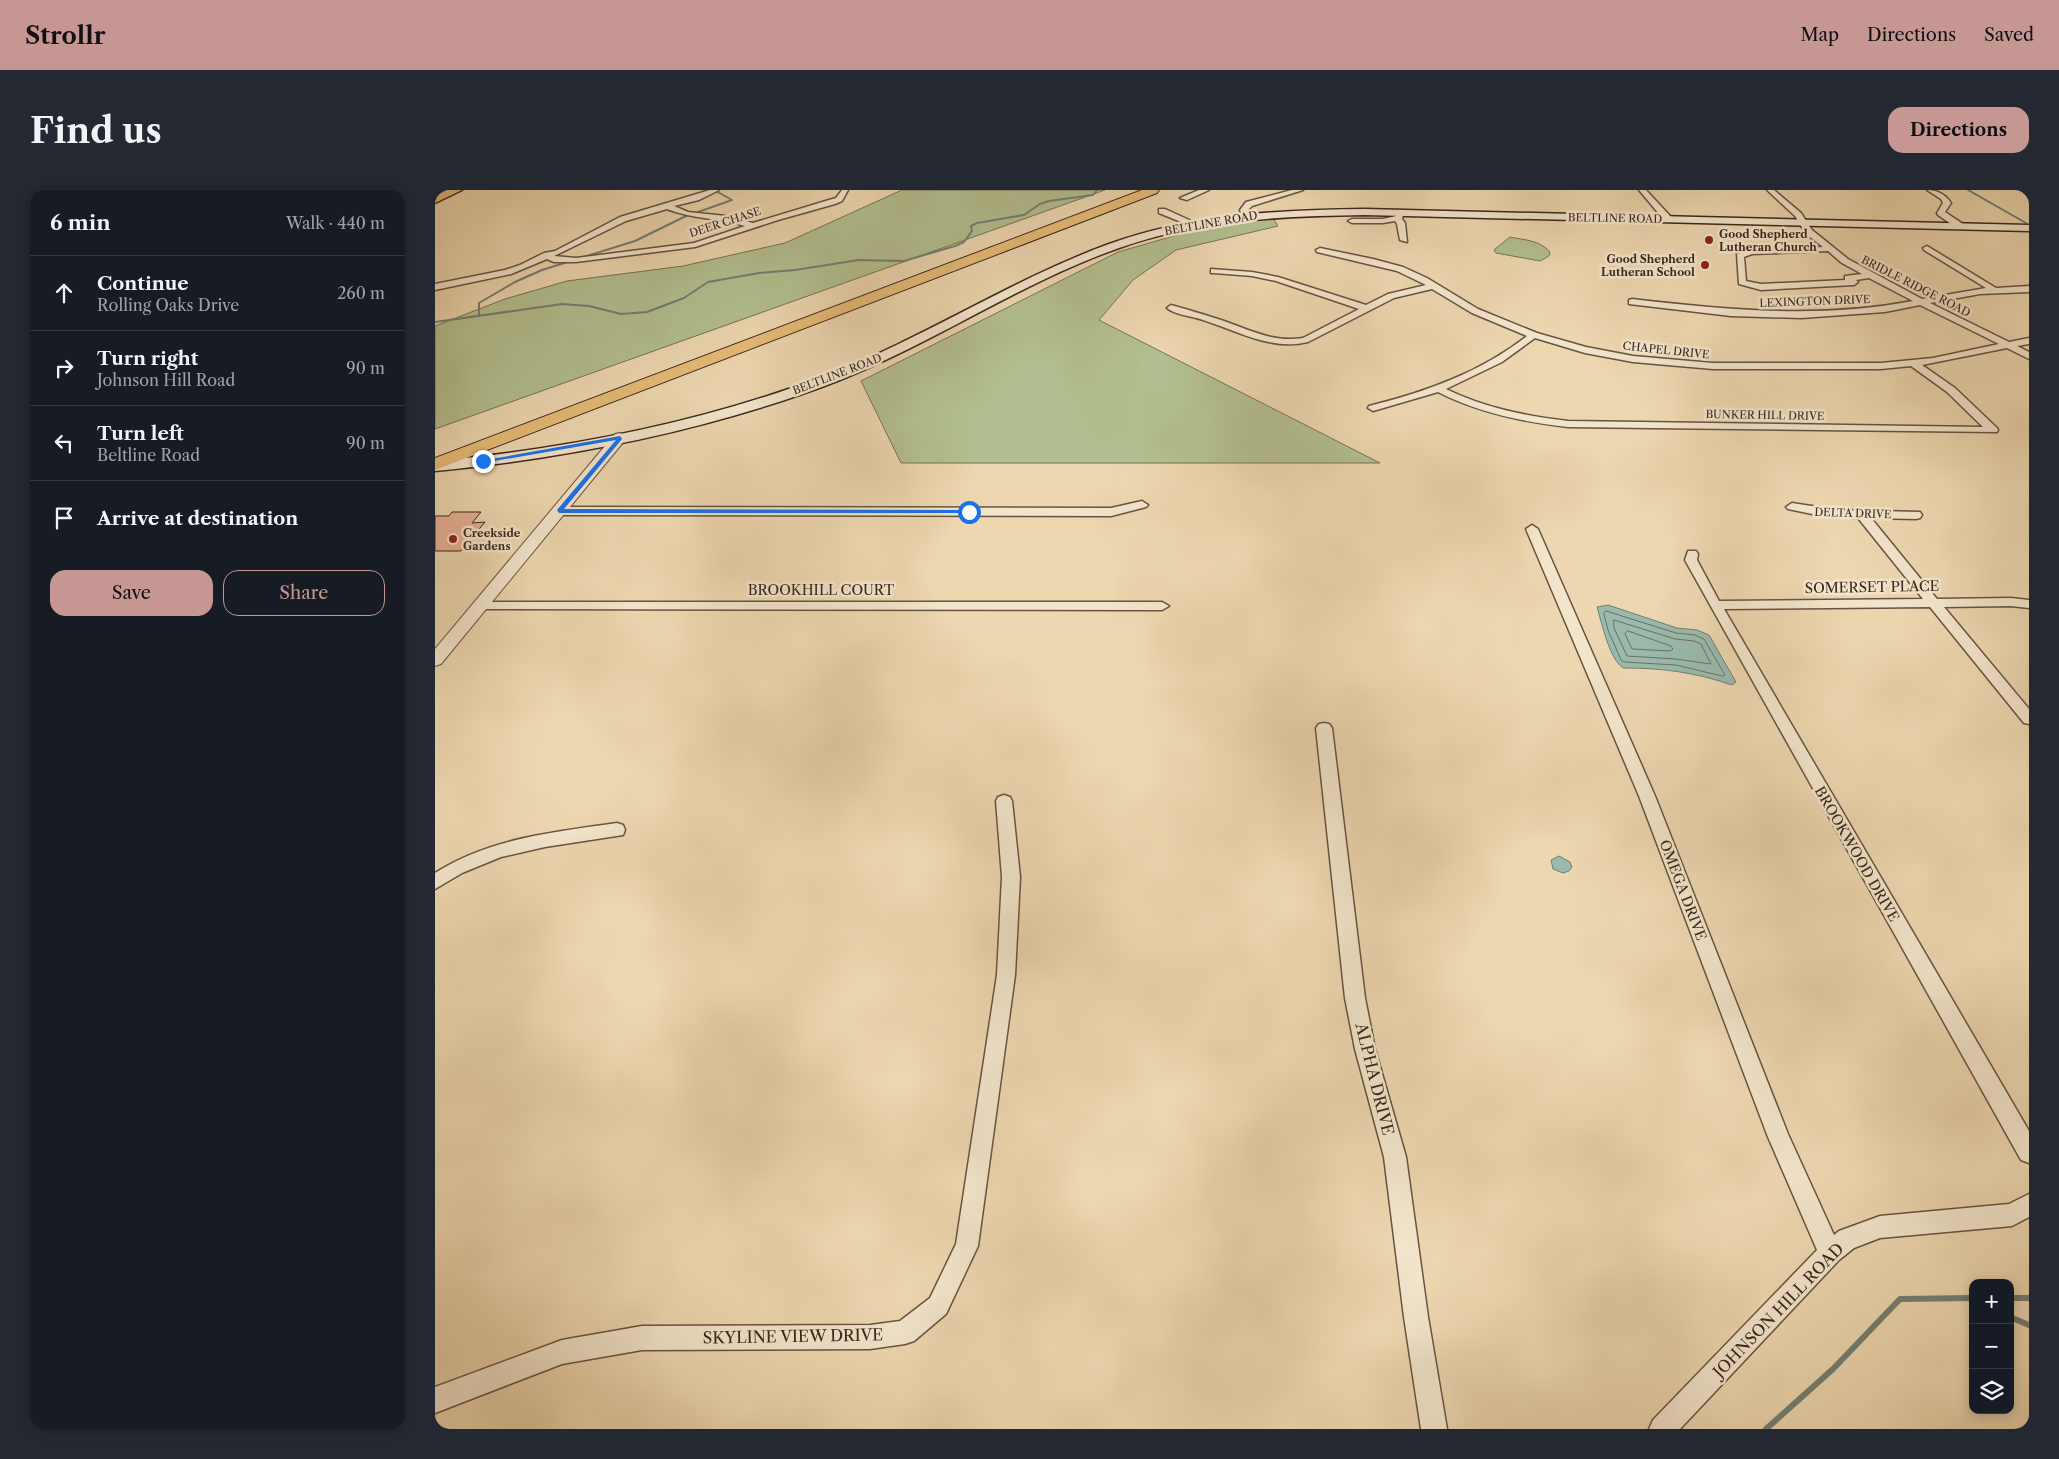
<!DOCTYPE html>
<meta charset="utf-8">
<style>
:root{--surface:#171b24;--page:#242831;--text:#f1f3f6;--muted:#9ea1a6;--line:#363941;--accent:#c59692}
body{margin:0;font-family:"Libre Caslon Text",serif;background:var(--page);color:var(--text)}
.controls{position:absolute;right:15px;bottom:15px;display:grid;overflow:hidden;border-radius:10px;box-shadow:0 2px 12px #0003}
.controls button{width:45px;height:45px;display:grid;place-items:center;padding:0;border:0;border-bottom:1px solid var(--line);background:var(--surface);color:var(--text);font:25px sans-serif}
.stop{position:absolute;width:15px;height:15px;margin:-11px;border:4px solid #1a73e8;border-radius:50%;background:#fff}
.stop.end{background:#1a73e8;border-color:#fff;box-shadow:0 1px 5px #0008}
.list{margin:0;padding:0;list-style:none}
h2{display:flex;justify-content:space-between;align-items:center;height:65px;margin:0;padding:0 20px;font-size:21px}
h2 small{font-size:16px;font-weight:400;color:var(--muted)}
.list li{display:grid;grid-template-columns:32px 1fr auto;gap:15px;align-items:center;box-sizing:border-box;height:75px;padding:0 20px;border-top:1px solid var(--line)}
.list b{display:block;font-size:19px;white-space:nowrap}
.list p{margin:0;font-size:16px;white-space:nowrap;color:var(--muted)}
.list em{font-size:16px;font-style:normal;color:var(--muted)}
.actions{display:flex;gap:10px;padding:15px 20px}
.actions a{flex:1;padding:11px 0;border:1px solid var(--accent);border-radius:15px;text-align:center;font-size:18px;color:var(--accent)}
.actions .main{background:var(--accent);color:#111}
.icon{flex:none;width:28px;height:28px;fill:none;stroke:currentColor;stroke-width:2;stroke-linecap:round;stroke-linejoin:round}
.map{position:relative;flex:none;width:1594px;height:1239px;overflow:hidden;border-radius:15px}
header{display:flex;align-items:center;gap:30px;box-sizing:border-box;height:70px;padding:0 25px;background:var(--accent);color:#111}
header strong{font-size:24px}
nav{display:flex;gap:28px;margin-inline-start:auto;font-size:18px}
.intro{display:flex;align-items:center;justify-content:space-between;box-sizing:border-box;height:120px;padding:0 30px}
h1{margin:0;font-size:35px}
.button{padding:12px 22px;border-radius:15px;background:var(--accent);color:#111;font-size:18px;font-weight:700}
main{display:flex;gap:30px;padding:0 30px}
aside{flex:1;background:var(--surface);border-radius:15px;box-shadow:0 2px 12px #0003}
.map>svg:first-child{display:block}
.green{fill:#b3bf90;stroke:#787356}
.water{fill:#99baac;stroke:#747f73}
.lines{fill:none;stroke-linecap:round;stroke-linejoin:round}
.shore{stroke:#6a7064;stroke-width:1}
.stream-far1{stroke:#747f73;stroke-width:2}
.stream{stroke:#747f73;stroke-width:6}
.building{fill:#e8b096;stroke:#3c271d}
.minor-casing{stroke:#685342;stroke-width:3}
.tertiary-casing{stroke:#685342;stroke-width:2}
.secondary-casing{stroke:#3c271d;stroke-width:3}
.primary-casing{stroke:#3c271d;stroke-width:3}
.motorway-casing{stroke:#3c271d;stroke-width:2}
.minor{fill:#f3e5cc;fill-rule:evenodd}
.tertiary{fill:#f3e5cc;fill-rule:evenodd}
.secondary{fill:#f3e5cc;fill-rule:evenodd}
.primary{fill:#e6bc78;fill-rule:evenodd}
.motorway{fill:#e6bc78;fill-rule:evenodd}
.route{fill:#1a73e8}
.poi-dot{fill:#8f2418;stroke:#f3e5cc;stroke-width:2}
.labels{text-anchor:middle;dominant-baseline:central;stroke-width:5;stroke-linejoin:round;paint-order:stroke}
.far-street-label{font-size:11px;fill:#3c271d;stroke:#f3e5cc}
.far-poi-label{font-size:11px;font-weight:bold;fill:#3c271d;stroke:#f3e5cc;text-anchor:start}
.street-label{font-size:14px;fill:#3c271d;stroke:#f3e5cc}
.near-street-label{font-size:16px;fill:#3c271d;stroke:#f3e5cc}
</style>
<header>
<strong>Strollr</strong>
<nav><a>Map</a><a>Directions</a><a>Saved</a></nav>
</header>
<div class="intro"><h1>Find us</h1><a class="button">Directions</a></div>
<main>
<aside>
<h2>6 min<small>Walk · 440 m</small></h2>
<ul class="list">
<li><svg class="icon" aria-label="ahead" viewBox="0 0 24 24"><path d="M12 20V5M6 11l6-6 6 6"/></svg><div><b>Continue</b><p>Rolling Oaks Drive</p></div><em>260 m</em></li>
<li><svg class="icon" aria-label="right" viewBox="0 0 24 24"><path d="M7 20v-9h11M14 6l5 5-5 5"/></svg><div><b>Turn right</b><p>Johnson Hill Road</p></div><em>90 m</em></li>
<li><svg class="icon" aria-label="left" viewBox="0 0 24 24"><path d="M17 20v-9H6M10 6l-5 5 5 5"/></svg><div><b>Turn left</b><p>Beltline Road</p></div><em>90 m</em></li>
<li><svg class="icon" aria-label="arrive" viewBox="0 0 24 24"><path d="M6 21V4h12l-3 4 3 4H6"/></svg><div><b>Arrive at destination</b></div></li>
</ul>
<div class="actions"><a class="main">Save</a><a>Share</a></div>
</aside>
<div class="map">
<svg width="1594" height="1239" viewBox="0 0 1594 1239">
<rect width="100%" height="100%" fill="#edd7b0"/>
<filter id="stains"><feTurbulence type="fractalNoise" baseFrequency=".004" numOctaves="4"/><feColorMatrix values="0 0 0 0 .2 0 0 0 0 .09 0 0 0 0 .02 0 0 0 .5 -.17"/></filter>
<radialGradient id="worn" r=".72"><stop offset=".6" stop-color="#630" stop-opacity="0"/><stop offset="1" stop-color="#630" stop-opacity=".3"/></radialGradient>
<g class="green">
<path d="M467,0H670L0,239V136L70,109L132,91L248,76L350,53Z"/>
<path d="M838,28L843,36L741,60L698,90L664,130L945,273H466L426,191L683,62L763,39Z"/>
<path d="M1075,47C1089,50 1105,50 1115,62L1114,66L1105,71L1061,63L1059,60Z"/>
</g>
<g class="water">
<path d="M1173,415L1242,438L1262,440L1274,445L1301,492L1297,495C1259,482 1227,478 1188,478C1174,468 1167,434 1162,417Z"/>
<path d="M1124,666L1135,672L1137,677L1134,681L1128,683L1118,679L1116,670Z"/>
</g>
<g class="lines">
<g class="shore">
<path d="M1171,421L1241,443L1260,445L1269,449L1290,485L1287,486L1241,475L1189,472L1186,470L1173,440L1169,424Z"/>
<path d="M1179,430L1240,449L1259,451L1266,454L1276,474L1241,469L1192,466L1179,438Z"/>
<path d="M1193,441L1236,456L1238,459L1235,461L1197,459L1190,444Z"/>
</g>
<g class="stream-far1">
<path d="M1533,0L1591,33"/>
<path d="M44,125V113L80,92L107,80L200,51L249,27L297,10L279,0"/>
<path d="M0,132L127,114L154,116L186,124L212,122L249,108L273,92L324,83L360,80L424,70L469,71L520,56L529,52L537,41L536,36L542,33L589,25L605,14L614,11L658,5L662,0"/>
</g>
<g class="stream">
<path d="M1575,1108H1594"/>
<path d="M1575,1127L1594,1135"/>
<path d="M1331,1239L1398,1179L1465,1109L1538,1108"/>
</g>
</g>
<path class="building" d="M17,322H46L37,333L50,332L26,361H0V326H14Z"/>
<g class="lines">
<defs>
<g id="minor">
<path d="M275,0H284L264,10L239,16L253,22L291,26L318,33L394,10L401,8L407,0H413L407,11L400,14L343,30L260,57L141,72H119L112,69L76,84L0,100V94L70,80L85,75L109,63L120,61L185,27ZM232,19C257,29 284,28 310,36L259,53L141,68L119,66L191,31Z"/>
<path d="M764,0H774L752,10L745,8Z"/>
<path d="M857,0H868L817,16L813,20L814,28L807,26L805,20L811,12Z"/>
<path d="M1204,0H1211L1236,27V31H1230Z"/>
<path d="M1332,0H1339L1366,23L1377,40L1413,69L1487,109L1551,98L1489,60L1488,58L1492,56L1561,98L1594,96V102L1545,104L1495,113L1574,152L1594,148V154L1582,156L1594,162V169L1572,158L1487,175L1520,198L1562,238L1563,240L1562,242L1133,237C1088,232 1044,223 1003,202L938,221L933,218L934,216C991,202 1046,182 1092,146L1037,123L997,99L959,108L873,152C836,161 803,141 768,130C757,126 740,125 732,118L736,115C754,120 771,125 789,131C815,140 839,153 868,148L924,119L841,91L817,86L779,83H776V79L817,82L843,87L931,115L953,104L991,95L962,81L882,62L881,60L885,58L938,69L968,77L992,88L1043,119L1102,143L1151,157L1198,166L1278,173H1446L1498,168L1564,154L1485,115L1450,122L1366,128L1296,126L1194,114V110L1197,109C1292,120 1383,129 1478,111L1434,88L1421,90L1423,92L1419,95L1326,100L1304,94L1302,64L1316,60L1388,57L1371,44L1360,26ZM1393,61L1407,73L1427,84L1410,86V90L1326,94L1311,91L1309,67L1317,64ZM1100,148L1150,163L1198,172L1278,179H1446L1476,176L1512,202L1548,237L1133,231C1091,226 1050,218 1011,199L1067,172Z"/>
<path d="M1492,0C1502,0 1510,4 1516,13L1510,22L1528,34V38H1522L1503,25L1502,23L1508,13L1506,9Z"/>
<path d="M724,19H730L763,34L756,36L724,23Z"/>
<path d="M962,20L969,22L967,29L970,33L972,52L965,50L962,34L960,31L948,33H917L913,31L917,29H948L961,26Z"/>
<path d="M707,311L713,315L711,317L676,326L124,325L118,321L124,317L676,318Z"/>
<path d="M1357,313L1403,320L1485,322L1487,325L1485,328L1481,329L1436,328L1502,409L1576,408L1594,410V418L1576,416L1509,417L1594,519V534L1589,533L1495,417L1289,419L1594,941V973L1586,970L1250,370L1253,361H1261L1263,364L1262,370L1284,411L1488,409L1423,328L1387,326L1353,319L1351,317Z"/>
<path d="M1097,335L1103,339L1220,606L1353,944L1399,1045L1404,1041L1445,1026L1574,1014L1594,1004V1027L1577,1036L1445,1048L1419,1058L1404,1070L1245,1239H1214L1218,1230L1382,1060L1333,947L1204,606L1091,339Z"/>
<path d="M45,412H727L734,416L727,420L40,419L38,416Z"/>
<path d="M889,533L894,534L897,538L930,808L940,859L971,967L993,1127L1012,1239H986L969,1127L949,967L920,859L910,808L881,538L884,534Z"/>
<path d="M569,605L575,607L577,611L585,687L580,785L543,1056L511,1124L479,1151L470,1154L435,1159L207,1160L127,1174L0,1223V1197L127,1150L207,1136L435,1135L465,1131L495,1108L521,1054L562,785L567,687L561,611L563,607Z"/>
<path d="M182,633L188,635L190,640L188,645L110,657L66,667L27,683L0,699V683C55,648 119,642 182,633Z"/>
</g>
<path id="tertiary" d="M185,243L192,247L190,250L6,474L0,476V459L180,244Z"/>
<path id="secondary" d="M930,19L1594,35V41L930,25C847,26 763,30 684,58C587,92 501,152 405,190C280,239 134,268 0,281V271C133,259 270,232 395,184C491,147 578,89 674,54C756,24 844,20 930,19Z"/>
<path id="primary" d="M12,0H27L0,13V6Z"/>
<path id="motorway" d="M707,0H724L722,3L0,280V268Z"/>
</defs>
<use href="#minor" class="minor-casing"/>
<use href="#tertiary" class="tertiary-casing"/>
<use href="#secondary" class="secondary-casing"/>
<use href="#primary" class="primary-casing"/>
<use href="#motorway" class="motorway-casing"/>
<use href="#minor" class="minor"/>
<use href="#tertiary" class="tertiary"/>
<use href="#secondary" class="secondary"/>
<use href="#primary" class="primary"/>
<use href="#motorway" class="motorway"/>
</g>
<path class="route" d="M185,246L187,249L129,319L534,320L537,322L534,323H124L122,320L181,250L48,273L45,271Z"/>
<g class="poi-dot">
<circle cx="1274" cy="50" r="5"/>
<circle cx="1270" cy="75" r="5"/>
<circle cx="18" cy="349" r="5"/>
</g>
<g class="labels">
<g class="far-street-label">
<text transform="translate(1180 28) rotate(1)">BELTLINE ROAD</text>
<text transform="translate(290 32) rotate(-18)">DEER CHASE</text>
<text transform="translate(776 33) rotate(-10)">BELTLINE ROAD</text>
<text transform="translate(1481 96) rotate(27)">BRIDLE RIDGE ROAD</text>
<text transform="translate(1380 111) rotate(-2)">LEXINGTON DRIVE</text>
<text transform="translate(1231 160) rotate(6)">CHAPEL DRIVE</text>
<text transform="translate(402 184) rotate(-21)">BELTLINE ROAD</text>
<text transform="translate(1330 225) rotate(1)">BUNKER HILL DRIVE</text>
<text transform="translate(1418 323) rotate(2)">DELTA DRIVE</text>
</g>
<g class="far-poi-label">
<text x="1284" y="44">Good Shepherd<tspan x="1284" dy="13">Lutheran Church</tspan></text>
<text x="1260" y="69" text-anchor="end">Good Shepherd<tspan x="1260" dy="13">Lutheran School</tspan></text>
<text x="28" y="343">Creekside<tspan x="28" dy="13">Gardens</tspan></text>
</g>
<g class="street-label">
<text transform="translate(1437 397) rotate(-1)">SOMERSET PLACE</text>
<text x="386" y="400">BROOKHILL COURT</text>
<text transform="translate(1422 664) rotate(60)">BROOKWOOD DRIVE</text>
<text transform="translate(1248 700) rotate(69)">OMEGA DRIVE</text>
</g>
<g class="near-street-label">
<text transform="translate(940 889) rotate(76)">ALPHA DRIVE</text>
<text transform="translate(1343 1120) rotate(-46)">JOHNSON HILL ROAD</text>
<text transform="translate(358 1146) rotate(-1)">SKYLINE VIEW DRIVE</text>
</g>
</g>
<rect width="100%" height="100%" filter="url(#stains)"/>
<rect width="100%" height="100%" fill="url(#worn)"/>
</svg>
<div class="controls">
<button>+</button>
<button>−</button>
<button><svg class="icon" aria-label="layers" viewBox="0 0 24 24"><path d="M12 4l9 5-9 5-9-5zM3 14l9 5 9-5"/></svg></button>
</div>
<div class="stop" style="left:534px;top:322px"></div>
<div class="stop end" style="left:48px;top:271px"></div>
</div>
</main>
